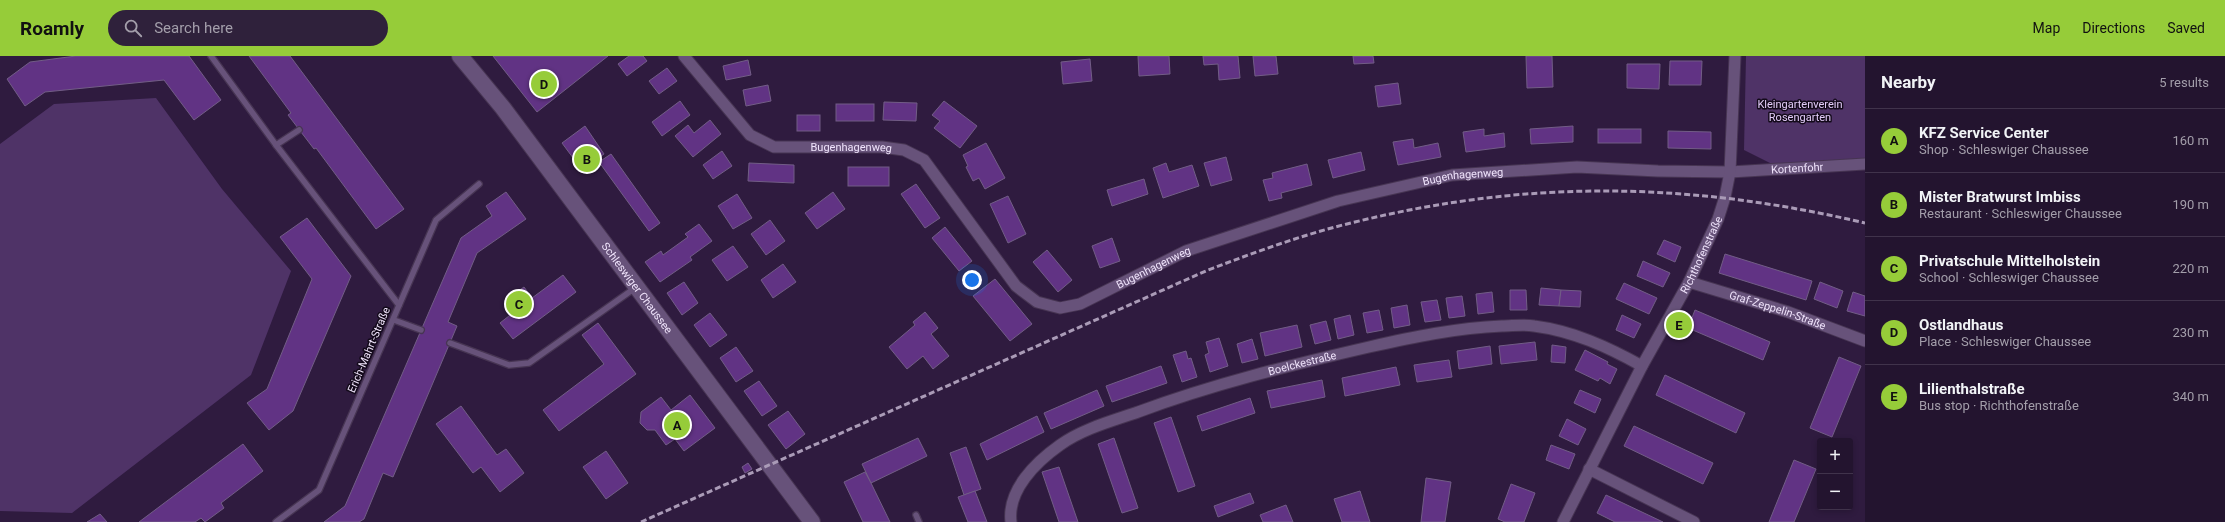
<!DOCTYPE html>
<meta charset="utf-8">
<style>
:root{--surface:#23142f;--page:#2f213b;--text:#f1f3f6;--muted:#a39eaa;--line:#40334b;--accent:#96cc39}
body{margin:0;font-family:Roboto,sans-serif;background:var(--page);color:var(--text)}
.controls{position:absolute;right:12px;bottom:12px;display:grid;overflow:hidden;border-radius:4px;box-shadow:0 2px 6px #0003}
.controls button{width:36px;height:36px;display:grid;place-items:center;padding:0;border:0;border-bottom:1px solid var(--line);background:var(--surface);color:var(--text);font:20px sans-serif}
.you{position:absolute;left:972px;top:224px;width:14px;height:14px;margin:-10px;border:3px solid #fff;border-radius:50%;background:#1a73e8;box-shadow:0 0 0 6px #1a73e833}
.badge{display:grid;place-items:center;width:26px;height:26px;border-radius:50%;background:var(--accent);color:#111;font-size:13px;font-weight:700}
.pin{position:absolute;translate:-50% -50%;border:2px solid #fff;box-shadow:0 1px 4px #0006}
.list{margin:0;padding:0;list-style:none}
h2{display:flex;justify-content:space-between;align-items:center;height:52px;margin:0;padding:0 16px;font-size:17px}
h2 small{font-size:13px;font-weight:400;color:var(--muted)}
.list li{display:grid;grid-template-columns:26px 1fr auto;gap:12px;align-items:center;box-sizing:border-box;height:64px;padding:0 16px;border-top:1px solid var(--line)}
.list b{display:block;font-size:15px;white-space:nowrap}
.list p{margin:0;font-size:13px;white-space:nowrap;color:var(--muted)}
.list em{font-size:13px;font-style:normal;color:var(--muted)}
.icon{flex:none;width:22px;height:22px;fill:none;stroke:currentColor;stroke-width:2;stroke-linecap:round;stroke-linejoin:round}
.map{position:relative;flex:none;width:1865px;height:466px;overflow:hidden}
header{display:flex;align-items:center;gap:24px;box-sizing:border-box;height:56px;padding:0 20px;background:var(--accent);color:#111}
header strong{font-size:19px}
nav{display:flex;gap:22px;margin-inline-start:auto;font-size:14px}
.search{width:280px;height:36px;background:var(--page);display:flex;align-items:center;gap:10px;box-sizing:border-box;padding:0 14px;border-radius:22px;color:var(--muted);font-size:15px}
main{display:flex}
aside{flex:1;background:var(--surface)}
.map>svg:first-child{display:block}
.green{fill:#4f3367}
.building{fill:#613384;stroke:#725d86}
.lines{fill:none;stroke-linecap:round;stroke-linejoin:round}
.lane-casing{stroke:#473553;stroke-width:8}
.street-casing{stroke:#473553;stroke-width:13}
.secondary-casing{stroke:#473553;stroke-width:18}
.lane{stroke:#67527a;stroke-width:5.5}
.street{stroke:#67527a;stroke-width:11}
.secondary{stroke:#67527a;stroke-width:16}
.rail{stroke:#aa9bb7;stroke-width:3;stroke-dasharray:6 3;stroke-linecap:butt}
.labels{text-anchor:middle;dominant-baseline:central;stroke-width:3;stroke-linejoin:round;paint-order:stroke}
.park-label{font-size:11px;fill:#e2cbf8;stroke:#130a1a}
.street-label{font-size:11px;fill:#efe3fb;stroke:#130a1a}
</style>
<header>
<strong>Roamly</strong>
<div class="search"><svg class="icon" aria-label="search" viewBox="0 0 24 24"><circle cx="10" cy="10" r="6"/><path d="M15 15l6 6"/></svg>Search here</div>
<nav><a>Map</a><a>Directions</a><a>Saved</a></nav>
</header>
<main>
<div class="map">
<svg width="1865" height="466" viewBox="0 0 1865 466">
<rect width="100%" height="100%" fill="#2f1b3f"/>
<g class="green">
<path d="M1746,0H1865V103L1778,111L1744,94Z"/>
<path d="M156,42L222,133L291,215L251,319L72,457L0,455V88L54,48Z"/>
</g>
<g class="building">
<path d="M76,0H189L221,44L194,64L164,24L45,36L25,50L7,23L30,6Z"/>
<path d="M249,0H290L404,153L376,173L316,92L314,93L288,59L291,57Z"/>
<path d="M493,0H608L537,56Z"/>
<path d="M629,0H643L647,5L627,20L618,8Z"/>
<path d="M1138,0H1169L1170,18L1139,20Z"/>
<path d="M1203,0H1238L1240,22L1219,24L1218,8L1204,9Z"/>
<path d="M1253,0H1276L1278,18L1255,20Z"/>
<path d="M1353,0H1373L1374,7L1354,8Z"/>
<path d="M1526,0H1552L1553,31L1527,32Z"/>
<path d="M1090,3L1092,25L1063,28L1061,6Z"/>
<path d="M748,4L751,19L726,24L723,10Z"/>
<path d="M1670,5H1702L1701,29H1669Z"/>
<path d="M1627,8H1660L1659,33L1627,32Z"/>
<path d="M667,12L677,25L659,38L649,25Z"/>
<path d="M1398,27L1401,48L1378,51L1375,30Z"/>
<path d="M768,29L771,45L746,50L743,34Z"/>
<path d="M680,45L690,59L662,80L652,66Z"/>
<path d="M944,45L977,70L960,92L934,72L940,65L932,59Z"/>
<path d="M884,46L917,47L916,65L883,64Z"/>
<rect x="836" y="48" width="38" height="17"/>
<rect x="797" y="59" width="23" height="16"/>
<path d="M710,64L721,78L693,101L675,80L688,69L694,77Z"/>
<path d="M585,70L604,98L582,114L562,87Z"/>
<path d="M1573,70V86L1531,88L1530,73Z"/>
<path d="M1484,73V80L1504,77L1505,91L1466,96L1463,76Z"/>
<rect x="1598" y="73" width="43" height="14"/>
<path d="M1668,75L1711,76V93L1668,92Z"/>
<path d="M1413,83L1414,92L1438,87L1441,101L1398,109L1393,86Z"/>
<path d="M986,87L1005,122L985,133L979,122L973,125L966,111L968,110L963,99Z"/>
<path d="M722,95L732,110L713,123L703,109Z"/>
<path d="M1361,96L1365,114L1333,122L1328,104Z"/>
<path d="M611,98L660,167L649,175L599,106Z"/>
<path d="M1226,101L1232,124L1211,130L1204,107Z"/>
<path d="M749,107L794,109V127L748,125Z"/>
<path d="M1166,107L1169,116L1192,109L1199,130L1163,142L1153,112Z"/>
<path d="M1307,108L1312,129L1281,137L1282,142L1269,145L1263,124L1273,122L1272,117Z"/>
<rect x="848" y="111" width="41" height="19"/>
<path d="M1144,123L1148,138L1112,150L1107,134Z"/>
<path d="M916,128L940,162L925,172L901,138Z"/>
<path d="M506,136L526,163L477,197L448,266L457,270L393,421L383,417L364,463L359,466H324L345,450L461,182L492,160L486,150Z"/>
<path d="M833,136L845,153L817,173L805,157Z"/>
<path d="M737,138L752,162L733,173L718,150Z"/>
<path d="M1008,140L1026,178L1008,187L990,148Z"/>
<path d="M307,162L351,220L293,355L269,374L247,347L267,333L312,223L280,181Z"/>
<path d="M770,164L785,185L766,199L751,178Z"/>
<path d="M699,168L712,185L690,201L692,204L660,226L645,206L661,195L663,199L688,181L685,178Z"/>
<path d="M945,171L972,205L959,215L932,182Z"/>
<path d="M1112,182L1120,205L1100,212L1092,190Z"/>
<path d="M1664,184L1681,191L1675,206L1657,198Z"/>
<path d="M733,190L748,211L727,225L712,204Z"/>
<path d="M1047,194L1072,224L1058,236L1033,206Z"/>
<path d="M1725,198L1812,225L1806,244L1719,217Z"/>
<path d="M1643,205L1670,217L1663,231L1637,220Z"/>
<path d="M783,208L796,226L773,242L761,224Z"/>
<path d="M563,219L576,236L513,283L500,267L514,256L505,244L524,231L532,242Z"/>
<path d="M995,223L1032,268L1010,285L973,240Z"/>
<path d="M684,226L698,247L682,259L667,237Z"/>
<path d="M1820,226L1843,235L1837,252L1814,243Z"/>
<path d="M1624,227L1657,242L1649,258L1616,243Z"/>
<path d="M1541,232L1561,234L1559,250L1539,249Z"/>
<path d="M1510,234H1526L1527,254H1510Z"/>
<path d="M1561,234L1581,235L1580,251L1559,250Z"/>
<path d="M1492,236L1494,256L1478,258L1476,238Z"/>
<path d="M1853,236L1865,240V260L1847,255Z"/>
<path d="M1462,240L1465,260L1449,262L1446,242Z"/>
<path d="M1437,244L1441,264L1425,266L1421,246Z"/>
<path d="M1407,249L1410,269L1394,272L1391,252Z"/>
<path d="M1379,254L1383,274L1367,277L1363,257Z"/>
<path d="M1695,254L1770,286L1763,304L1688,272Z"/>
<path d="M925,256L938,272L931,278L949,300L933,313L923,300L907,313L889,291L915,269L913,266Z"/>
<path d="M710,257L727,279L710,291L694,269Z"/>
<path d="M1350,259L1354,279L1338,283L1334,263Z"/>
<path d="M1622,259L1641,268L1634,282L1616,274Z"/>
<path d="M1326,265L1331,284L1315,288L1310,269Z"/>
<path d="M598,267L636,318L559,375L543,354L604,308L582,279Z"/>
<path d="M1297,269L1302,291L1265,300L1260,277Z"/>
<path d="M1219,282L1228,310L1210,316L1205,299L1209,297L1206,286Z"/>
<path d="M1252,283L1258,303L1242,307L1237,288Z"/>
<path d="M1535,286L1537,304L1501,308L1499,290Z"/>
<path d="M1552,289L1566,291L1565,307L1551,306Z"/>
<path d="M1490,290L1492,308L1459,313L1457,295Z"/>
<path d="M736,291L753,315L736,326L720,302Z"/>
<path d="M1585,294L1608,306L1607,308L1617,313L1610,328L1600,322L1598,325L1575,314Z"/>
<path d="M1186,295L1188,303L1191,302L1197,321L1182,326L1173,299Z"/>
<path d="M1839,301L1861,310L1832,381L1810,372Z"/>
<path d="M1449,304L1452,321L1417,326L1414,309Z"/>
<path d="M1161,310L1167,327L1112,346L1106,330Z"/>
<path d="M1396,311L1400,329L1345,340L1342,322Z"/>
<path d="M1665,319L1745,357L1736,377L1656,339Z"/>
<path d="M1322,324L1325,341L1271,352L1267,335Z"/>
<path d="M759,325L777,350L762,360L744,335Z"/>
<path d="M1097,334L1104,350L1051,373L1044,357Z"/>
<path d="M1580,334L1601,343L1595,357L1574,347Z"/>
<path d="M690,339L715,372L684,395L675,383L666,389L655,374H647L640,367L641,356L661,341L671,354Z"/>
<path d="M1250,342L1255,357L1202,375L1197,360Z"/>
<path d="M461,350L497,399L506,393L524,417L500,436L481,411L473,417L436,368Z"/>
<path d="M788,355L805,378L786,393L768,369Z"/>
<path d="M1037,360L1044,376L987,404L980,388Z"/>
<path d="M1171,361L1195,430L1178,436L1154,367Z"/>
<path d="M1567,363L1586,373L1578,389L1559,380Z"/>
<path d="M1634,370L1713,407L1703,428L1624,390Z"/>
<path d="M918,382L927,400L871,427L862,408Z"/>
<path d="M1114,382L1138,452L1122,457L1098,388Z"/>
<path d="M243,388L263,415L221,447L224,452L205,466L201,462L195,466H139Z"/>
<path d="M1551,389L1575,398L1569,413L1546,404Z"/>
<path d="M966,391L981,433L964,439L950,397Z"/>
<path d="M606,395L628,427L606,443L583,411Z"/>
<path d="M1794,404L1816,413L1794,466H1769Z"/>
<path d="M748,407L752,413L745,417L742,411Z"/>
<path d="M1059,411L1078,466H1059L1042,416Z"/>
<path d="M865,416L871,427L890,466H863L844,426Z"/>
<path d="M1426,422L1451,426L1445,466H1421Z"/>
<path d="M1511,428L1535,437L1524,466H1505L1498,463Z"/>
<path d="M975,435L987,466H968L958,441Z"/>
<path d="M1360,435L1370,466H1342L1334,443Z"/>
<path d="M1250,437L1254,447L1218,461L1214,450Z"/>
<path d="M1606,439L1663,466H1615L1597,457Z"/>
<path d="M1286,449L1293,466H1263L1260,459Z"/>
<path d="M100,458L107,466H87Z"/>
</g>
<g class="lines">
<defs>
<g id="lane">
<path d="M211,0L276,89L399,249"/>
<path d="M276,89L299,74"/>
<path d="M394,264L421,274"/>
<path d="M450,287L509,309L529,307L635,232"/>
<path d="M916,459L919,466"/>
<path d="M276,466L319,434L436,164L479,128"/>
</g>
<g id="street">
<path id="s1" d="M684,0L750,79L774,91H882L904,94L924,104L1016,230L1037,246L1060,252L1080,248L1186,195L1338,145L1452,119L1577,111L1658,115L1730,116L1865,108"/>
<path id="s2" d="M1689,226L1788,256L1865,285"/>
<path d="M1589,413L1694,466"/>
<path id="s3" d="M1011,466C1007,434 1036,406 1060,389C1082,373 1112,365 1138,356C1213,328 1291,309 1369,291C1413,281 1456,272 1502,270C1512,270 1523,268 1534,270C1573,275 1608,291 1642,310"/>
<path id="s4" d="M1563,466L1642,310L1689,226L1718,163L1725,141L1730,116L1735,0"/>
</g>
<g id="secondary">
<path id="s5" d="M460,0L503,52L812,466"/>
</g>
</defs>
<use href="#lane" class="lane-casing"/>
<use href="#street" class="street-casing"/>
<use href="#secondary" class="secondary-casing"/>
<use href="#lane" class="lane"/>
<use href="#street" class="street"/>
<use href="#secondary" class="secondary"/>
<path class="rail" d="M641,466L1208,214C1256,196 1304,178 1355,166C1530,123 1690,126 1865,167"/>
</g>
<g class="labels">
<g class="park-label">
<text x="1800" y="48">Kleingartenverein<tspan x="1800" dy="13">Rosengarten</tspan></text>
</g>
<g class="street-label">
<text stroke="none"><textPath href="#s1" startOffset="207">Bugenhagenweg</textPath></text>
<text stroke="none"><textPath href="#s1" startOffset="1250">Kortenfohr</textPath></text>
<text stroke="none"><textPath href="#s1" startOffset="915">Bugenhagenweg</textPath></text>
<text stroke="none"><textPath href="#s4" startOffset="301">Richthofenstraße</textPath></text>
<text stroke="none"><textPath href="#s1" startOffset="591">Bugenhagenweg</textPath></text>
<text stroke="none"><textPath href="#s5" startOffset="292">Schleswiger Chaussee</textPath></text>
<text stroke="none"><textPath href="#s2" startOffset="93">Graf-Zeppelin-Straße</textPath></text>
<text transform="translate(369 294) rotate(-67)">Erich-Mahrt-Straße</text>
<text stroke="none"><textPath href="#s3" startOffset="352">Boelckestraße</textPath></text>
</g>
</g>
</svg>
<div class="controls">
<button>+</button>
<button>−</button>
</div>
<div class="you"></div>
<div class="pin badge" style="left:677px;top:369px">A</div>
<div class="pin badge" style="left:587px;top:103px">B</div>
<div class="pin badge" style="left:519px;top:248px">C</div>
<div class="pin badge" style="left:544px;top:28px">D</div>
<div class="pin badge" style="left:1679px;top:269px">E</div>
</div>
<aside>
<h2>Nearby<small>5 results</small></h2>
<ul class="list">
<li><span class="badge">A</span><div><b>KFZ Service Center</b><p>Shop · Schleswiger Chaussee</p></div><em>160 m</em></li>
<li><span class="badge">B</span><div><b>Mister Bratwurst Imbiss</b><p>Restaurant · Schleswiger Chaussee</p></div><em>190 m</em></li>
<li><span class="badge">C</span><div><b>Privatschule Mittelholstein</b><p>School · Schleswiger Chaussee</p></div><em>220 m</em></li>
<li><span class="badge">D</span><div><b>Ostlandhaus</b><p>Place · Schleswiger Chaussee</p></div><em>230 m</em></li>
<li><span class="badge">E</span><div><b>Lilienthalstraße</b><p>Bus stop · Richthofenstraße</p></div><em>340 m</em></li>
</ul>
</aside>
</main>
